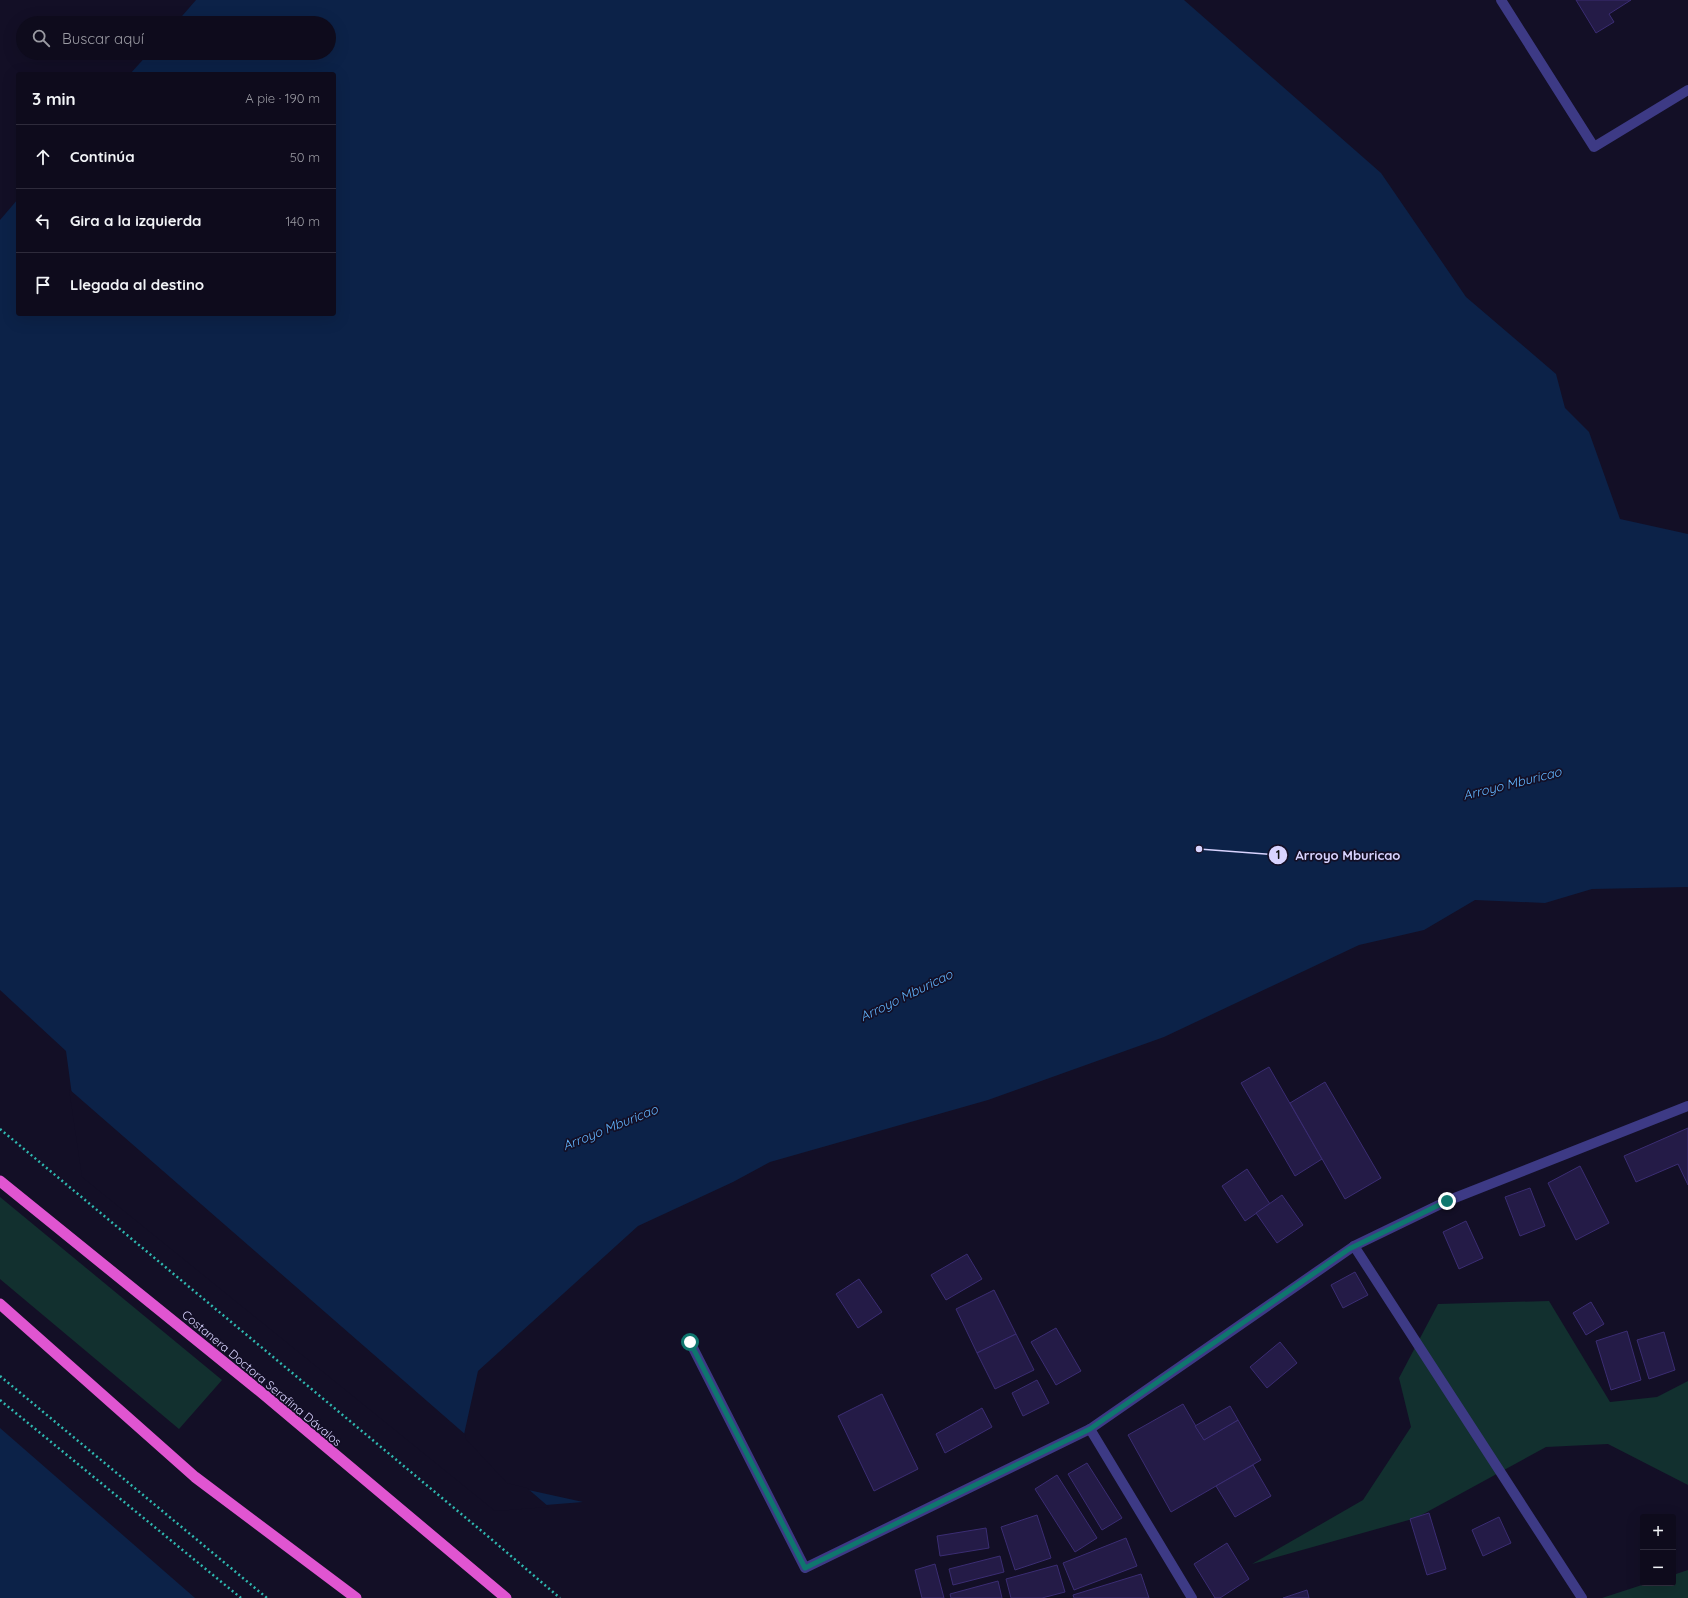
<!DOCTYPE html>
<html lang="es">
<meta charset="utf-8">
<style>
:root{--surface:#0e0b1c;--page:#171425;--text:#f1f3f6;--muted:#9b9ba3;--line:#2e2b3b}
body{margin:0;font-family:Quicksand,sans-serif;background:var(--page);color:var(--text)}
.controls{position:absolute;right:12px;bottom:12px;display:grid;overflow:hidden;border-radius:4px;box-shadow:0 4px 16px #0002}
.controls button{width:36px;height:36px;display:grid;place-items:center;padding:0;border:0;border-bottom:1px solid var(--line);background:var(--surface);color:var(--text);font:20px sans-serif}
.stop{position:absolute;width:12px;height:12px;margin:-9px;border:3px solid #0f766e;border-radius:50%;background:#fff}
.stop.end{background:#0f766e;border-color:#fff;box-shadow:0 1px 4px #0008}
.list{margin:0;padding:0;list-style:none}
h2{display:flex;justify-content:space-between;align-items:center;height:52px;margin:0;padding:0 16px;font-size:17px}
h2 small{font-size:13px;font-weight:400;color:var(--muted)}
.list li{display:grid;grid-template-columns:26px 1fr auto;gap:12px;align-items:center;box-sizing:border-box;height:64px;padding:0 16px;border-top:1px solid var(--line)}
.list b{display:block;font-size:15px;white-space:nowrap}
.list em{font-size:13px;font-style:normal;color:var(--muted)}
.icon{flex:none;width:22px;height:22px;fill:none;stroke:currentColor;stroke-width:2;stroke-linecap:round;stroke-linejoin:round}
.map{position:relative;flex:none;width:1688px;height:1598px;overflow:hidden}
.search{position:absolute;background:var(--surface);box-shadow:0 4px 16px #0002;left:16px;top:16px;width:320px;height:44px;display:flex;align-items:center;gap:10px;box-sizing:border-box;padding:0 14px;border-radius:22px;color:var(--muted);font-size:15px}
.panel{position:absolute;background:var(--surface);box-shadow:0 4px 16px #0002;left:16px;top:72px;width:320px;height:244px;border-radius:4px}
.map>svg:first-child{display:block}
.green{fill:#12302f}
.water{fill:#0c2248}
.pier{fill:#130f26}
.building{fill:#241b47;stroke:#3b2d73}
.lines{fill:none;stroke-linecap:round;stroke-linejoin:round}
.path{stroke:#2fb8b0;stroke-width:2.5;stroke-dasharray:2 3;stroke-linecap:butt}
.minor{stroke:#3d3a85;stroke-width:10}
.trunk{stroke:#e055d1;stroke-width:11}
.route{stroke:#0f766e;stroke-width:5}
.labels{text-anchor:middle;dominant-baseline:central;stroke-width:3.5;stroke-linejoin:round;paint-order:stroke}
.street-label{font-size:12px;fill:#d9d4ff;stroke:#130f26}
.water-label{font-size:13px;font-style:italic;fill:#62b6ff;stroke:#130f26}
.leader{fill:none;stroke:#d9d4ff;stroke-width:1.5}
.callout-dot{fill:#d9d4ff;stroke:#130f26;stroke-width:1.5}
.mark-label{font-size:12px;text-anchor:middle;font-weight:bold;fill:#111}
.callout-label{font-size:13px;text-anchor:middle;font-weight:bold;fill:#d9d4ff;stroke:#130f26;stroke-width:3.5;stroke-linejoin:round;paint-order:stroke}
</style>
<div class="map">
<svg width="1688" height="1598" viewBox="0 0 1688 1598">
<rect width="100%" height="100%" fill="#130f26"/>
<g class="green">
<path d="M0,1197L222,1380L179,1429L0,1279Z"/>
<path d="M1549,1301L1610,1402L1657,1397L1688,1381V1485L1608,1444L1546,1447L1416,1518L1252,1564L1363,1500L1411,1427L1399,1378L1438,1304Z"/>
<path d="M1688,1570V1598H1602L1648,1583H1673V1575Z"/>
</g>
<g class="water">
<path d="M196,0H1184L1381,173L1466,297L1556,374L1565,408L1589,432L1620,519L1688,534V887L1592,889L1545,903L1475,900L1424,930L1359,945L1164,1037L988,1100L770,1162L733,1182L638,1226L478,1371L463,1439L506,1485L583,1502L496,1509L83,1176L66,1051L0,990V220L18,199V314H334V74H130L149,53H329V23H176Z"/>
<path d="M0,1407L231,1598H0Z"/>
</g>
<g class="pier">
<path d="M69,1089L466,1435L465,1438L507,1483L527,1488L549,1507L495,1511L82,1177Z"/>
<path d="M0,1405L232,1596L233,1598H195L0,1428Z"/>
</g>
<g class="building">
<path d="M1576,0H1631L1609,14L1614,22L1596,33Z"/>
<path d="M1269,1067L1322,1159L1295,1176L1241,1083Z"/>
<path d="M1325,1082L1381,1178L1345,1199L1290,1103Z"/>
<path d="M1688,1128V1185L1678,1164L1636,1182L1624,1156Z"/>
<path d="M1580,1166L1609,1223L1576,1240L1548,1183Z"/>
<path d="M1247,1169L1270,1204L1245,1221L1222,1186Z"/>
<path d="M1530,1188L1545,1226L1520,1236L1505,1197Z"/>
<path d="M1282,1195L1303,1225L1277,1243L1256,1213Z"/>
<path d="M1466,1221L1483,1258L1459,1269L1443,1232Z"/>
<path d="M967,1254L982,1279L946,1300L931,1275Z"/>
<path d="M1355,1272L1368,1295L1343,1308L1331,1285Z"/>
<path d="M859,1279L882,1312L858,1328L836,1294Z"/>
<path d="M994,1290L1016,1334L977,1353L956,1309Z"/>
<path d="M1591,1302L1604,1324L1586,1335L1573,1313Z"/>
<path d="M1056,1328L1081,1371L1056,1385L1031,1342Z"/>
<path d="M1627,1331L1641,1380L1611,1390L1596,1341Z"/>
<path d="M1664,1332L1675,1370L1649,1379L1637,1340Z"/>
<path d="M1016,1334L1034,1370L995,1389L977,1353Z"/>
<path d="M1280,1342L1297,1363L1267,1388L1250,1367Z"/>
<path d="M1037,1380L1049,1403L1023,1416L1012,1393Z"/>
<path d="M882,1394L918,1469L874,1491L838,1416Z"/>
<path d="M1183,1404L1204,1440L1238,1420L1261,1460L1171,1512L1128,1435Z"/>
<path d="M1230,1406L1238,1420L1204,1440L1195,1426Z"/>
<path d="M982,1408L992,1427L945,1453L936,1434Z"/>
<path d="M1087,1463L1122,1518L1102,1530L1068,1474Z"/>
<path d="M1253,1465L1271,1496L1235,1517L1216,1486Z"/>
<path d="M1057,1475L1097,1538L1075,1552L1035,1489Z"/>
<path d="M1429,1513L1446,1569L1427,1575L1410,1519Z"/>
<path d="M1037,1515L1051,1558L1015,1570L1001,1527Z"/>
<path d="M1499,1517L1511,1543L1483,1556L1472,1530Z"/>
<path d="M986,1528L989,1548L940,1556L937,1536Z"/>
<path d="M1126,1538L1137,1566L1074,1590L1063,1563Z"/>
<path d="M1227,1543L1249,1579L1220,1598H1215L1194,1564Z"/>
<path d="M1000,1556L1004,1572L953,1585L949,1569Z"/>
<path d="M935,1564L944,1598H922L915,1570Z"/>
<path d="M1057,1565L1065,1592L1042,1598H1011L1006,1579Z"/>
<path d="M1141,1574L1149,1598H1074L1073,1595Z"/>
<path d="M998,1581L1002,1598H951L950,1594Z"/>
<path d="M1307,1590L1309,1598H1283Z"/>
</g>
<g class="lines">
<g class="path">
<path d="M0,1129L490,1538L560,1598"/>
<path d="M0,1376L267,1598"/>
<path d="M0,1400L241,1598"/>
</g>
<g class="minor">
<path d="M1501,0L1594,147L1688,90"/>
<path d="M1354,1246L1582,1598"/>
<path d="M690,1342L805,1568L1090,1429L1354,1246L1447,1201L1688,1106"/>
<path d="M1090,1429L1192,1598"/>
</g>
<g class="trunk">
<path d="M0,1181L262,1393L506,1598"/>
<path d="M0,1304L195,1477L356,1598"/>
</g>
</g>
<g class="lines">
<path class="route" d="M690,1342L805,1568L1090,1429L1349,1249L1447,1201"/>
</g>
<g class="labels">
<g class="street-label">
<text transform="translate(262 1378) rotate(40)">Costanera Doctora Serafina Dávalos</text>
</g>
<g class="water-label">
<text transform="translate(1512 783) rotate(-14)">Arroyo Mburicao</text>
<text transform="translate(906 995) rotate(-26)">Arroyo Mburicao</text>
<text transform="translate(610 1127) rotate(-22)">Arroyo Mburicao</text>
</g>
</g>
<path class="leader" d="M1199 849L1278 855"/>
<g class="callout-dot">
<circle cx="1199" cy="849" r="4"/>
<circle cx="1278" cy="855" r="10"/>
</g>
<g class="mark-label">
<text x="1278" y="859">1</text>
</g>
<g class="callout-label">
<text x="1348" y="860">Arroyo Mburicao</text>
</g>
</svg>
<div class="controls">
<button>+</button>
<button>−</button>
</div>
<div class="stop" style="left:690px;top:1342px"></div>
<div class="stop end" style="left:1447px;top:1201px"></div>
<div class="search"><svg class="icon" aria-label="search" viewBox="0 0 24 24"><circle cx="10" cy="10" r="6"/><path d="M15 15l6 6"/></svg>Buscar aquí</div>
<section class="panel">
<h2>3 min<small>A pie · 190 m</small></h2>
<ul class="list">
<li><svg class="icon" aria-label="ahead" viewBox="0 0 24 24"><path d="M12 20V5M6 11l6-6 6 6"/></svg><div><b>Continúa</b></div><em>50 m</em></li>
<li><svg class="icon" aria-label="left" viewBox="0 0 24 24"><path d="M17 20v-9H6M10 6l-5 5 5 5"/></svg><div><b>Gira a la izquierda</b></div><em>140 m</em></li>
<li><svg class="icon" aria-label="arrive" viewBox="0 0 24 24"><path d="M6 21V4h12l-3 4 3 4H6"/></svg><div><b>Llegada al destino</b></div></li>
</ul>
</section>
</div>
